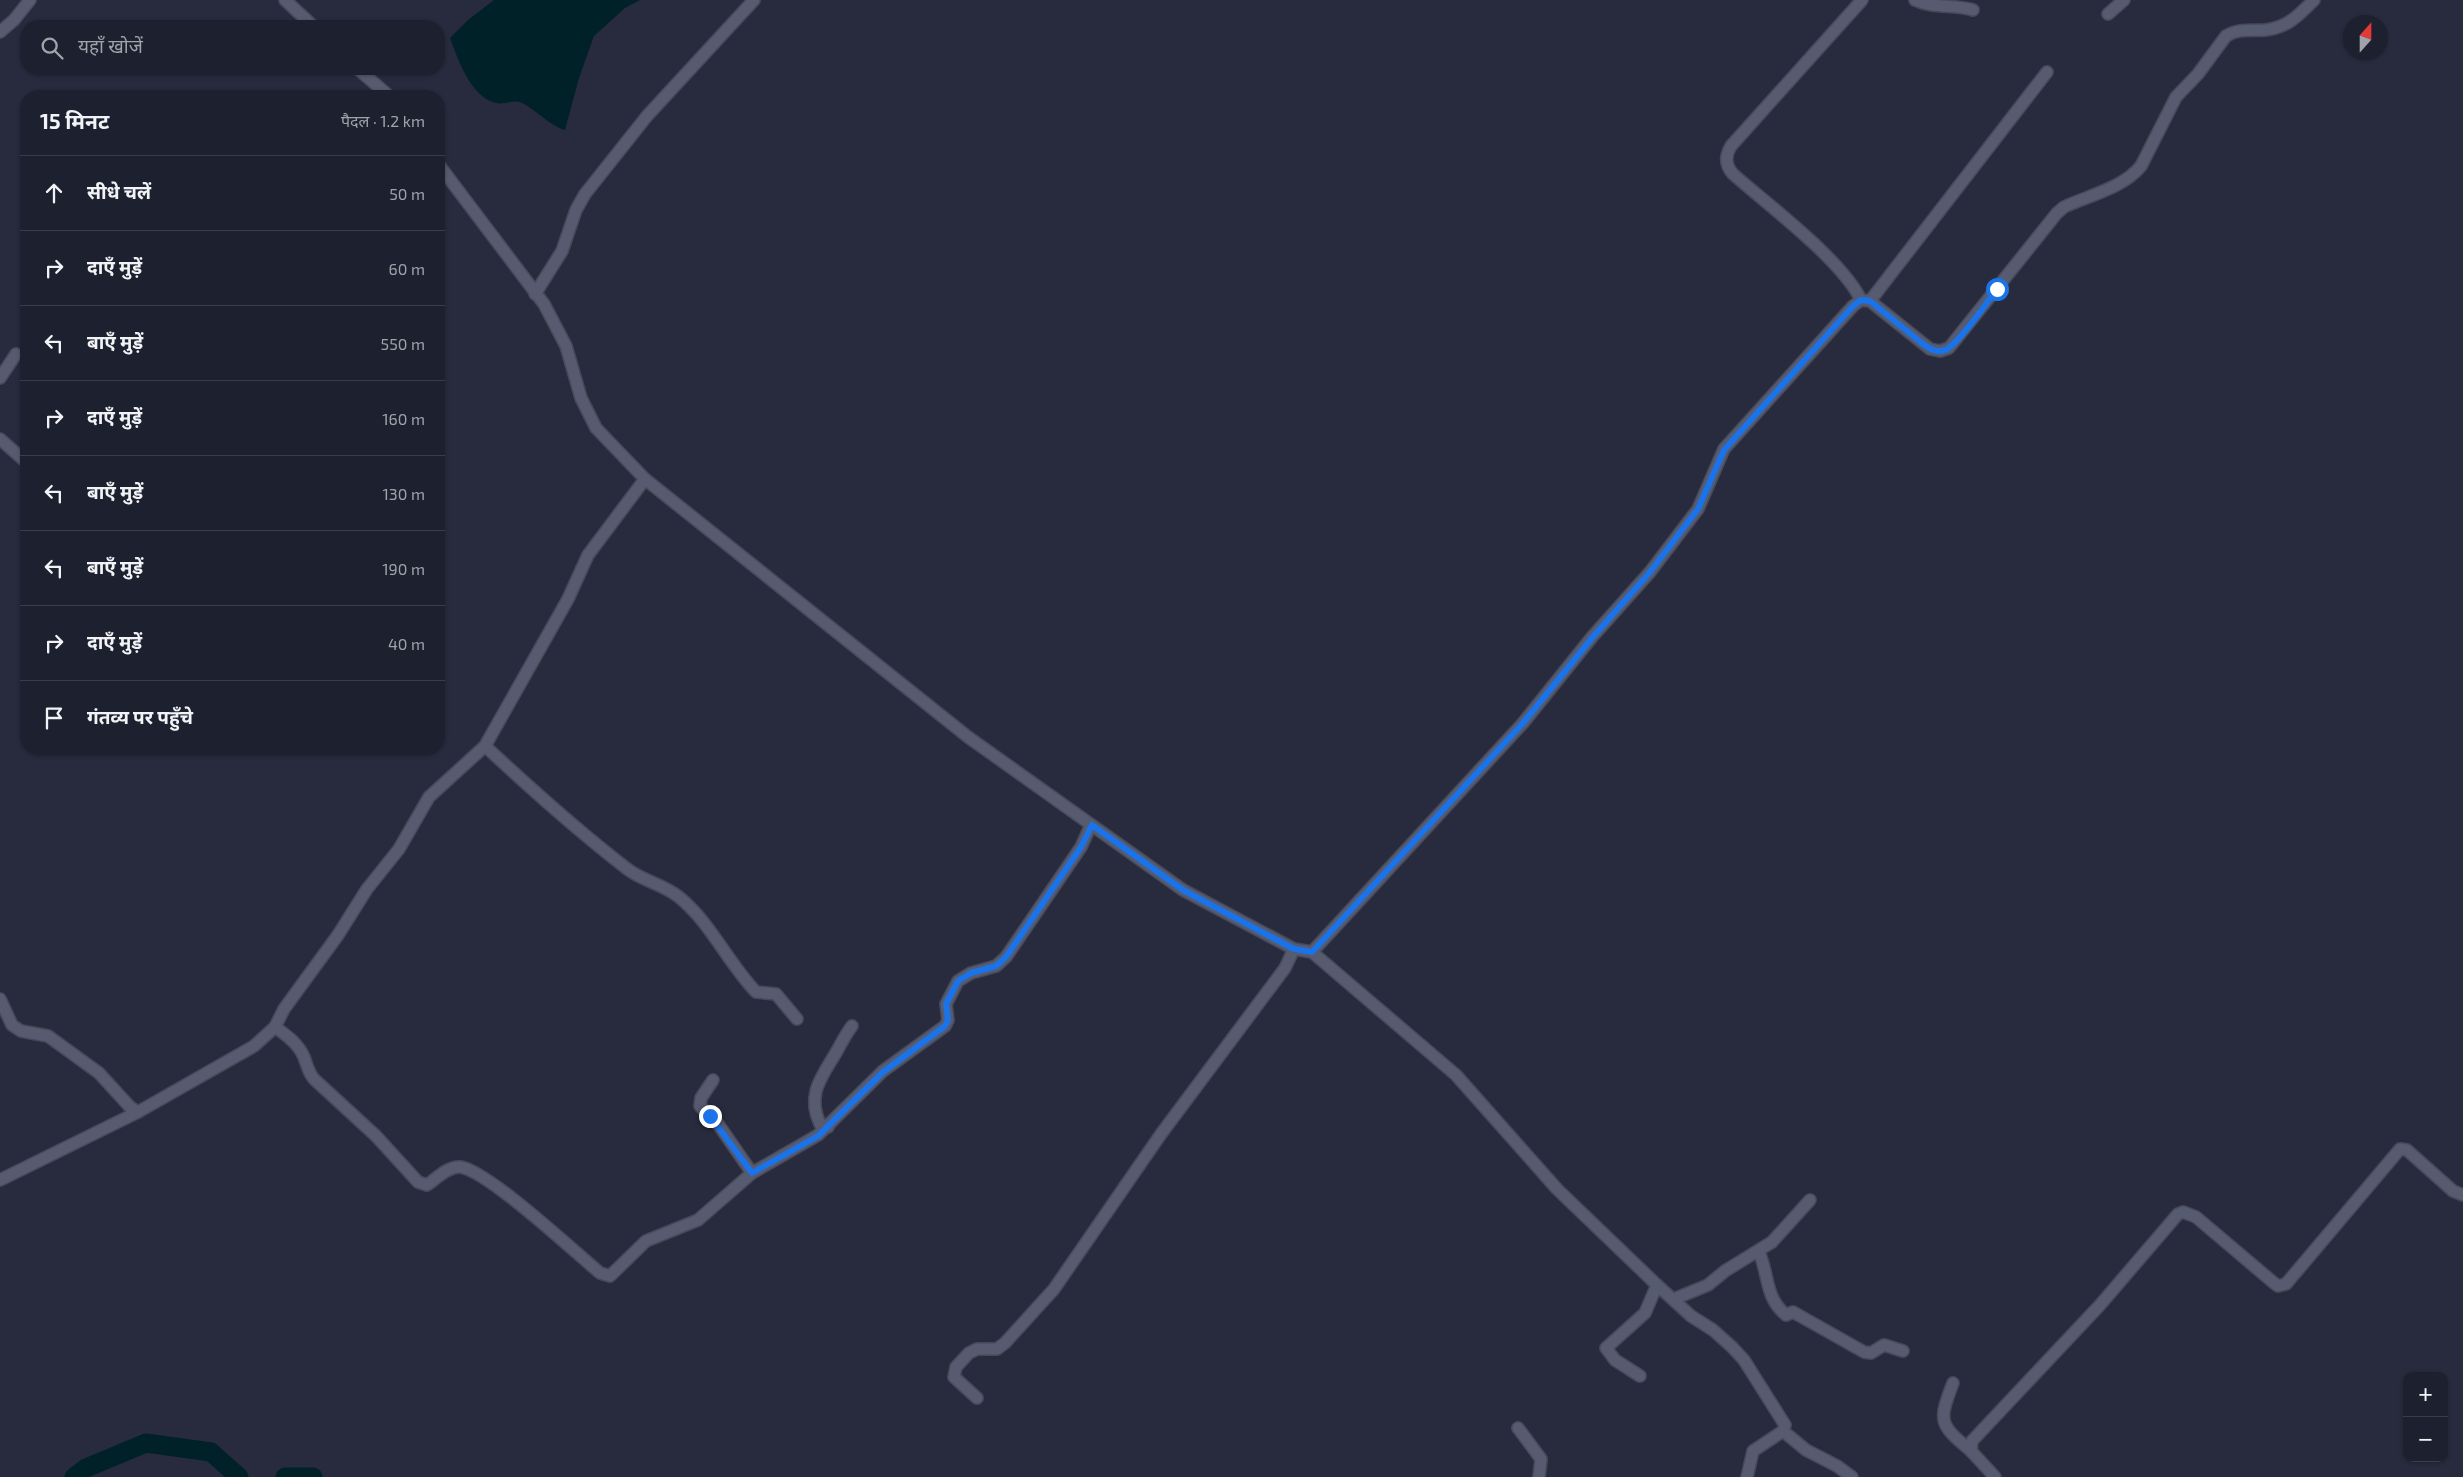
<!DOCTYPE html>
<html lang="hi">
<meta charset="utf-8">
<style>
:root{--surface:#1d202e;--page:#2a2d3a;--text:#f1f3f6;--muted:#a0a3aa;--line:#3b3e4a}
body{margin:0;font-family:"Exo 2","Noto Sans Devanagari",sans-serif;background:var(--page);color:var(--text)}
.controls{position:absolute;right:15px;bottom:15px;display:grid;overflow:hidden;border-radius:10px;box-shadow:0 1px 4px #0004}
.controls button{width:45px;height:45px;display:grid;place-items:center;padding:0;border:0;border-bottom:1px solid var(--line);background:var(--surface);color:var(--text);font:25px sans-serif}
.compass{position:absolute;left:2343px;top:15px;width:45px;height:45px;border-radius:50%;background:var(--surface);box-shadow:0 1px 4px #0004;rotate:21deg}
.stop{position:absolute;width:15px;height:15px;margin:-11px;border:4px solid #1a73e8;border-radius:50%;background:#fff}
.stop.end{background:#1a73e8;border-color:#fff;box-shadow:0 1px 5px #0008}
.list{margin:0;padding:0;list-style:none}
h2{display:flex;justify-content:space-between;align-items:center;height:65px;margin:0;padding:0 20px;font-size:21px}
h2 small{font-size:16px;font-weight:400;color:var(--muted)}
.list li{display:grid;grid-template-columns:32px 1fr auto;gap:15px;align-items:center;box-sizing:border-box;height:75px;padding:0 20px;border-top:1px solid var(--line)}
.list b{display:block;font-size:19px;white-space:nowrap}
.list em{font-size:16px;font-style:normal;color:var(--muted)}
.icon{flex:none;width:28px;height:28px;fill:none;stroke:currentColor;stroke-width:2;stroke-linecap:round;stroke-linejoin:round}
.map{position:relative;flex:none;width:2463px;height:1477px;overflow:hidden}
.search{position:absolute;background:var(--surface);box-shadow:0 1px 4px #0004;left:20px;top:20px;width:425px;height:55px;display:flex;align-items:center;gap:12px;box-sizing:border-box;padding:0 18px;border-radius:20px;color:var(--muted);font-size:19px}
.panel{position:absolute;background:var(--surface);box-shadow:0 1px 4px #0004;left:20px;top:90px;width:425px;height:665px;border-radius:20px}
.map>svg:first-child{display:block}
.water{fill:#002127}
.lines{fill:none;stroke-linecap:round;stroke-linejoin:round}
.river{stroke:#002127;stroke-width:19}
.minor-casing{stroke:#464959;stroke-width:14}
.minor{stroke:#565b6f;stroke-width:11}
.route{stroke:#1a73e8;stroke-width:6}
</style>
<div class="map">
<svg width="2463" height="1477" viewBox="0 0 2463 1477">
<rect width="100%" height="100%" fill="#272b3d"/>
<path class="water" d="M494,0H640L625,8L594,36L579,78L565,130C548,125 531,105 519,102C512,100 503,105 496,103C471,97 458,60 450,38L468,20Z"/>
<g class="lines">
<g class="river">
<path d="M74,1477L86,1468L146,1443L211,1452L239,1477"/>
<path d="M285,1477H313"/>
</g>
<defs>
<g id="minor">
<path d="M285,0L313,26"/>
<path d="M1915,0C1935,9 1952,4 1973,10"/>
<path d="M2108,14L2124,0"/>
<path d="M0,32L14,20L30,0"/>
<path d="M358,69L389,96"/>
<path d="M439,165L544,304L566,346L581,398L596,428L645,479L968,737L1183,890L1294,949L1312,952L1319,958L1456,1075L1557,1189L1657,1285L1691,1316L1713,1330L1732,1347L1744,1360L1785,1425L1783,1431L1753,1451L1747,1477"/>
<path d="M535,294L562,251L576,210L585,194L647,116L754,0"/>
<path d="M1861,300C1842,260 1768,205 1733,174C1725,165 1725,156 1731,146L1862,0"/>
<path d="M1870,301L2047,72"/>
<path d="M0,378L16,354"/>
<path d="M0,439L26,462"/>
<path d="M485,746C530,788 577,830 626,868C642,881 663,884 679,897C711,923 728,963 756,992L776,994L797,1019"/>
<path d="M1312,952L1523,723L1592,637L1650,572L1698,509L1724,449L1853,306L1861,300L1870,301L1930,349L1940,351L1949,348L2057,213L2064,207C2090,195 2123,188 2141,166L2176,97L2198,74L2226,36C2239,28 2251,31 2265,30C2287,28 2299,15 2314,0"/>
<path d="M0,999L12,1025L21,1031L48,1036L99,1073L130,1107L138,1112"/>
<path d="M275,1027C286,1035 298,1043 304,1057C307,1065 308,1072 314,1079L376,1136L418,1182L427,1185C436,1179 448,1166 460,1167C487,1170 575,1252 600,1273L610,1276L646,1241L698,1220L752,1173L818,1135L883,1071L945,1026L948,1020L946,1004L958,981L971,973L996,966L1006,957L1081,847L1091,825"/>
<path d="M713,1080L701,1098L700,1106L718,1124L752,1173"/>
<path d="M828,1127L820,1124C807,1096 820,1079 834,1056C840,1046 845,1035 852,1026"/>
<path d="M0,1180L138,1112L254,1046L275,1027L284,1009L338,935L367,889L399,849L429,797L485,746L568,599L588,555L645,479"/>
<path d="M1759,1252C1769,1275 1765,1298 1786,1315L1793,1312L1864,1352L1871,1353L1884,1345L1903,1351"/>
<path d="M1674,1299L1708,1285L1725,1271L1772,1242L1810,1200"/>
<path d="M1640,1376L1615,1360L1606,1348L1645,1313L1657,1285"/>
<path d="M1953,1383C1938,1422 1939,1424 1971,1451"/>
<path d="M977,1398L954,1377L956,1367L969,1353L977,1349H997L1005,1343L1054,1289L1161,1134L1285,968L1294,949"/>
<path d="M1518,1428L1541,1459L1539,1477"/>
<path d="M1783,1431L1806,1450L1837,1466L1852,1477"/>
<path d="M1995,1477L1971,1451L1972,1441L2100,1305L2178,1214L2183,1212L2196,1217L2274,1283L2278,1286L2286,1284L2400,1149L2407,1150L2453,1191L2463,1195"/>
</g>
</defs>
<use href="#minor" class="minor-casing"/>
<use href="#minor" class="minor"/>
</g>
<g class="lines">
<path class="route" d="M710,1116L752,1173L818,1136L883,1072L945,1026L948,1020L946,1004L958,981L971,973L996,966L1006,957L1081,847L1092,825L1183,890L1294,949L1312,952L1523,723L1592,638L1650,572L1698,509L1724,450L1853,306L1861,300L1870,301L1923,344C1930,349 1937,353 1945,350C1957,346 1988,301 1997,289"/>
</g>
</svg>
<div class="controls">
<button>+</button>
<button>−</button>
</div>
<svg class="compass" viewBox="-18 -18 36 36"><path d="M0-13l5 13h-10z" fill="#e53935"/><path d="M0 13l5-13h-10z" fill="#a0a3aa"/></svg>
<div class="stop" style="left:1997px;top:289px"></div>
<div class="stop end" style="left:710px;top:1116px"></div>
<div class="search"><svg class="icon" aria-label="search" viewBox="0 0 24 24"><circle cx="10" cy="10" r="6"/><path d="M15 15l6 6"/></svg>यहाँ खोजें</div>
<section class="panel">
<h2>15 मिनट<small>पैदल · 1.2 km</small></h2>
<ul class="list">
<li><svg class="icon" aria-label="ahead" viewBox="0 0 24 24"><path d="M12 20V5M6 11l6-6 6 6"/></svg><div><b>सीधे चलें</b></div><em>50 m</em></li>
<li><svg class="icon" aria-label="right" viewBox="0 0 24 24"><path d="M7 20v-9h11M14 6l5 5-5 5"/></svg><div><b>दाएँ मुड़ें</b></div><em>60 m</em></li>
<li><svg class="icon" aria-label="left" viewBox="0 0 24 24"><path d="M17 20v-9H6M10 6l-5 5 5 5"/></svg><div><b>बाएँ मुड़ें</b></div><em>550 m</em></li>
<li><svg class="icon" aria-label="right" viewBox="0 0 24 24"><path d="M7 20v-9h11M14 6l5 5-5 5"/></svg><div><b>दाएँ मुड़ें</b></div><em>160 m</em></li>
<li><svg class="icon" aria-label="left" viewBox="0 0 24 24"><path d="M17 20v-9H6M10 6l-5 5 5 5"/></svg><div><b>बाएँ मुड़ें</b></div><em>130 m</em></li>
<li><svg class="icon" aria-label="left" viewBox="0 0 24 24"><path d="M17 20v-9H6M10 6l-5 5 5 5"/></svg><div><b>बाएँ मुड़ें</b></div><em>190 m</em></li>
<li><svg class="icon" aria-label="right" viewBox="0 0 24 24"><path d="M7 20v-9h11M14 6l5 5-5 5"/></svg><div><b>दाएँ मुड़ें</b></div><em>40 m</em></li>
<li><svg class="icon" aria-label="arrive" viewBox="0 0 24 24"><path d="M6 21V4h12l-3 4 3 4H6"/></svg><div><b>गंतव्य पर पहुँचे</b></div></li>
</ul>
</section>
</div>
